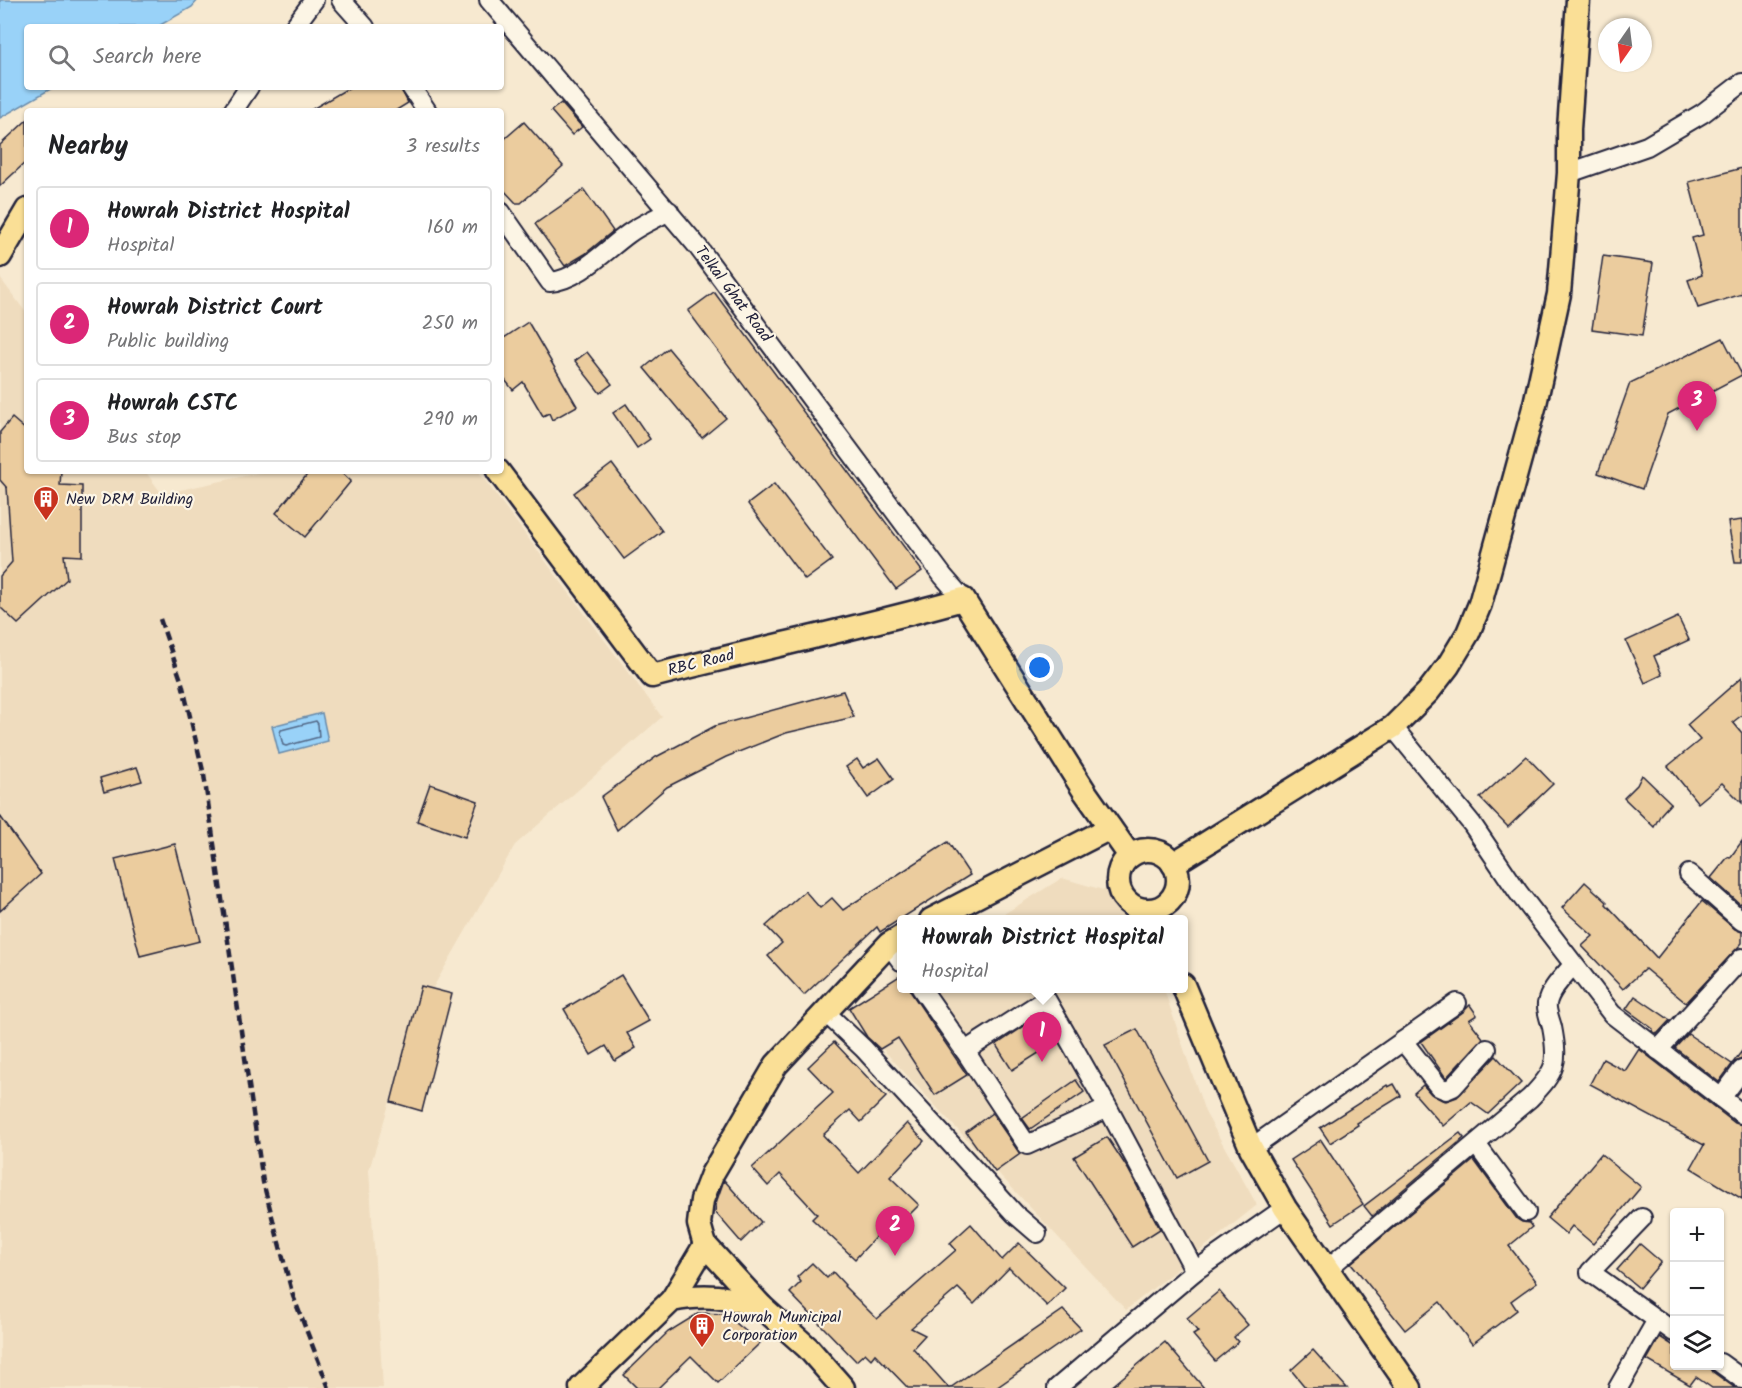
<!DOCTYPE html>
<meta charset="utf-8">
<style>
:root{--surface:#fff;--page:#f6f6f6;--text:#202124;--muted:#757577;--line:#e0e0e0;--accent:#db2777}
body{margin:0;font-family:Kalam,sans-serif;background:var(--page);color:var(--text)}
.controls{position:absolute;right:18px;bottom:18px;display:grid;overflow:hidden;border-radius:6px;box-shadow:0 2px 4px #0004}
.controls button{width:54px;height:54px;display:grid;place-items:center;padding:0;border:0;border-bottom:2px solid var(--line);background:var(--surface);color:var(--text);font:30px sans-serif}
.compass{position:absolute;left:1598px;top:18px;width:54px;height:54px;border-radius:50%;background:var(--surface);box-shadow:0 2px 4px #0004;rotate:194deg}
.you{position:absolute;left:1040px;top:668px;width:21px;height:21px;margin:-15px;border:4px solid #fff;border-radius:50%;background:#1a73e8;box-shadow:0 0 0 9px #1a73e833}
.badge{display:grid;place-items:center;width:39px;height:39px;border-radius:50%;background:var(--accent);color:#fff;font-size:20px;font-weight:700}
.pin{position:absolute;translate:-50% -50px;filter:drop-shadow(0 2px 3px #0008)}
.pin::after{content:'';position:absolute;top:32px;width:21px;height:18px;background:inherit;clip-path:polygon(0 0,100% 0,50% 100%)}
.popup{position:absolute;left:897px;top:915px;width:291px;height:78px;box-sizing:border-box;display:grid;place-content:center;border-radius:6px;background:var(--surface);filter:drop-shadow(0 2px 4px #0005);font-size:20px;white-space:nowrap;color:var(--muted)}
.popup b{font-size:22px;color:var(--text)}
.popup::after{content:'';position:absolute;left:50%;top:100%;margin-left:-12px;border:12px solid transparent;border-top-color:var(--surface)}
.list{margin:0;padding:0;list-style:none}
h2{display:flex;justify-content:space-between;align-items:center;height:78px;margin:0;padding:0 24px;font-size:26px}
h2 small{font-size:20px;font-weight:400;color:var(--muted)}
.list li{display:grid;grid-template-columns:39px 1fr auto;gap:18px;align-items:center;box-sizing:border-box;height:84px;margin:0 12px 12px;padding:0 12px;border:2px solid var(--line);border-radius:6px}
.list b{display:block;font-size:22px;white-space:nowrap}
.list p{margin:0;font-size:20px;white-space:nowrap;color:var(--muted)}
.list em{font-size:20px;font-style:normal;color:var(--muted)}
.icon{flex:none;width:33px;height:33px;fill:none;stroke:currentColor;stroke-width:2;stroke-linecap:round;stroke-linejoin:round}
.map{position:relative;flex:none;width:1742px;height:1388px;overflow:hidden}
.search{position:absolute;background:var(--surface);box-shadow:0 2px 4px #0004;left:24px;top:24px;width:480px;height:66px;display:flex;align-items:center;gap:15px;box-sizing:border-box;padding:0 21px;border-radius:6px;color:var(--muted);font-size:22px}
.panel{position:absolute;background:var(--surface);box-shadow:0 2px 4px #0004;left:24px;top:108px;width:480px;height:366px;border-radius:6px}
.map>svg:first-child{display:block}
.built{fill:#efdcbe}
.water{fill:#99d2f8;stroke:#698cac;stroke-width:1.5}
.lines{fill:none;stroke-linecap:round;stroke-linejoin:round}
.shore{stroke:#526887;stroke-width:1.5}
.building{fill:#ebcc9e;stroke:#22223b;stroke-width:1.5}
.minor-casing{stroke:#22223b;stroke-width:22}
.major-casing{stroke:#22223b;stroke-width:27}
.minor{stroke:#fcf5e5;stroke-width:18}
.major{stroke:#fadf96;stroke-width:22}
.rail{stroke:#22223b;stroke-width:4.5;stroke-dasharray:9 4.5;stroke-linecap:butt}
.labels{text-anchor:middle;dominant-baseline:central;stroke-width:4.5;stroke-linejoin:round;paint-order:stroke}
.street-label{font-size:16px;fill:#22223b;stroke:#fcf5e5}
.poi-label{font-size:16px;fill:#22223b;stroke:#fcf5e5;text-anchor:start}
</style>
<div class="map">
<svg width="1742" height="1388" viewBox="0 0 1742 1388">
<rect width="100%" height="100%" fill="#f7e9d0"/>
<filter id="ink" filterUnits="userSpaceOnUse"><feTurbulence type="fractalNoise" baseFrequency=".0167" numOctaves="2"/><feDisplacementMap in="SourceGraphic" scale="12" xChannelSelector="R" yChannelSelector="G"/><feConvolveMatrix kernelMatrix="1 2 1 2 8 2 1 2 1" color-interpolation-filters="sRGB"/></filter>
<g filter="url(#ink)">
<g class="built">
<path d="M0,278L27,314V471H145L162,494L268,471H478L662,717L515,845L415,1019L369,1170L383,1388H0Z"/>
<path d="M1062,878L1134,899L1141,919H996Z"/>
<path d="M901,979V988L1164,989L1205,1112L1257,1205L1126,1310L848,1012Z"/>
</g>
<g class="water">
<path d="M0,0H198L192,7L157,27H27V87H54L0,118Z"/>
<path d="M322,713L328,741L279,754L272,726Z"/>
</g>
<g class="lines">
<path class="shore" d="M316,721L318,724L319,737L286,746L283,745L280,733L281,730Z"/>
</g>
<g class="building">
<path d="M350,87H400L408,103L395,111H309Z"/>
<path d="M561,103L582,127L572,135L551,111Z"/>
<path d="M27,120V161L0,186V145Z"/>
<path d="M524,122L563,166L521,203H516L501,187V142Z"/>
<path d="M1742,168V294L1698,308L1688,280L1702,275L1692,238L1703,235L1689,182Z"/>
<path d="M584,190L613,231L585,254L565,266L535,224Z"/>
<path d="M1603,256L1653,263L1642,336L1592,329Z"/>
<path d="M714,292L922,571L896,589L688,311Z"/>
<path d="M528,322L577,406L552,420L549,413L543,416L523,382L513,390L501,375V340Z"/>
<path d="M1723,338L1742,375L1668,414L1642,489L1598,473L1630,383Z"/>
<path d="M668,348L726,418L702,438L644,368Z"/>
<path d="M587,352L612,384L600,393L575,361Z"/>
<path d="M626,404L650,439L637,448L613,413Z"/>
<path d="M12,418L27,431V471H61L60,485L82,486V556L64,555L67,579L18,624L0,607V576L12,562L7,488L0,480V432Z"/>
<path d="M612,464L662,531L624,559L574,493Z"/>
<path d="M310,471H340L351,481L305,537L276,513Z"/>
<path d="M774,484L832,560L805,580L748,504Z"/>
<path d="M1742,520V562H1735L1728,522Z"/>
<path d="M1678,617L1689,640L1654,656L1662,675L1645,683L1626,641Z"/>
<path d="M1742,677V715L1733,722L1742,733V803L1722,783L1698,803L1668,766L1700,740L1687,725Z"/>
<path d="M843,691L854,717L786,733L726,757L667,787L617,830L601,797L656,757L715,726Z"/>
<path d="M1526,756L1553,784L1508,827L1480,798Z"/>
<path d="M879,758L894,779L868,798L846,767L857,759L863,768Z"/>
<path d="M137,767L142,781L104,792L100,778Z"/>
<path d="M1642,775L1671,803L1661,814L1654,827L1624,798L1637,785Z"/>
<path d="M430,784L478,801L465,837L417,821Z"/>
<path d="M0,816L41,874L0,911Z"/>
<path d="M1742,841V902L1740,904L1711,878L1728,857L1730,858Z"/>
<path d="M948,842L970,875L880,932L877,927L804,995L768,956L782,943L766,926L805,891L820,908L832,898L843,910Z"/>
<path d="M175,844L200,941L140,956L115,859Z"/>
<path d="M1585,882L1607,902L1606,904L1657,958L1702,901L1735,929L1742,932V943L1686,1003L1645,969L1623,989L1582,946L1593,936L1562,908Z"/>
<path d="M621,975L649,1021L627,1033L636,1048L615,1061L606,1046L591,1055L564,1009Z"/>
<path d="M901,975V988H910L912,994L967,1075L935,1095L898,1038L880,1049L867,1037L849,1008Z"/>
<path d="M421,986L452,994L422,1111L391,1102Z"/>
<path d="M1635,996L1670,1020L1657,1034L1652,1031L1653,1029L1626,1009Z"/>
<path d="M1470,1005L1477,1015L1469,1020L1483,1038L1446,1078L1421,1042L1463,1012Z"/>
<path d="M1026,1025L1042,1051L1012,1070L996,1045Z"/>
<path d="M1137,1029L1208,1161L1177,1178L1105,1045Z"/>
<path d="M1688,1034L1732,1064L1742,1051V1059L1733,1063L1719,1082L1675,1048Z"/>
<path d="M834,1042L886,1097L861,1122L850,1110L823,1135L859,1173L907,1123L924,1141L890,1177L919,1205L890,1234L884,1228L855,1259L812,1219L817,1214L780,1174L768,1186L752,1168L833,1093L808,1067Z"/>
<path d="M1639,1049L1735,1123L1742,1125V1199L1691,1168L1704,1145L1590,1084L1603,1059L1625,1071Z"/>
<path d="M1496,1056L1521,1083L1488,1114L1471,1102L1443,1126L1414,1093L1423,1085L1431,1094L1442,1100L1446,1101L1457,1097Z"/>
<path d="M1076,1080L1084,1092L1030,1129L1022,1118Z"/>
<path d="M1394,1084L1401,1096L1357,1123L1358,1125L1330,1143L1320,1128L1387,1085L1388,1087Z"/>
<path d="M992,1113L1020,1154L995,1172L966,1132Z"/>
<path d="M1460,1133L1464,1138L1372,1216L1364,1206Z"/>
<path d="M1107,1137L1128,1169L1160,1229L1132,1247L1074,1157Z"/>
<path d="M1321,1140L1363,1204L1333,1224L1291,1160Z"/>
<path d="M1601,1154L1641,1187L1593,1244L1572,1226L1566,1234L1547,1218Z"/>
<path d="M1474,1160L1517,1219L1522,1222L1529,1223L1532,1227L1509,1246L1537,1282L1511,1301L1517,1310L1472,1344L1440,1302L1405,1330L1351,1263Z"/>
<path d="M724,1180L761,1222L741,1242L715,1212L717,1200Z"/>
<path d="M971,1224L1002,1260L1019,1243L1065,1288L1047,1306L1009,1268L974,1304L958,1288L911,1328L925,1335L913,1348L949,1388H908L875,1354L871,1359L865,1353L856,1361L790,1293L801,1282L797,1277L812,1263L827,1278L833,1272L845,1285L844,1286L877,1319L956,1250L950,1243Z"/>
<path d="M1640,1244L1661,1262L1639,1288L1617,1270Z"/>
<path d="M1219,1291L1248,1325L1234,1337L1238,1342L1215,1361L1193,1335L1198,1332L1187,1318Z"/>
<path d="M1063,1310L1081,1329L996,1388H950Z"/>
<path d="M699,1313L725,1314L760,1343L718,1383L691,1356L658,1388H637L624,1375L668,1332Z"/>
<path d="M1660,1337L1674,1346V1365H1709L1713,1372L1735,1388H1712L1696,1377L1690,1385L1647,1360Z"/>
<path d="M1165,1342L1204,1388H1110Z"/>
<path d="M1313,1350L1347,1388H1306L1291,1370Z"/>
</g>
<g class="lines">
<defs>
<g id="minor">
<path d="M341,0L365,27"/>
<path d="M489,0L698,247L943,576L963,599"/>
<path d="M294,27L314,0"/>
<path d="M411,87L427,111"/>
<path d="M233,111L249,87"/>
<path d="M1569,173L1647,146L1703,113L1742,83"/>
<path d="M501,212L550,282C578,280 606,250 628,234C640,225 655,219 669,211"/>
<path d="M1393,727L1472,824L1518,892L1612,1014L1742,1114"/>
<path d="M1689,874L1742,921"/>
<path d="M889,944L901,961"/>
<path d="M921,988L965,1051"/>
<path d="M825,1012L864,1049L1015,1214L1037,1233"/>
<path d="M1403,1041L1439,1087L1446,1090L1453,1087L1487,1049"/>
<path d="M1658,1050L1742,958"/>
<path d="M1721,1098L1742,1070"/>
<path d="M1108,1108L1027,1145L965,1051L1046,999L1108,1108L1195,1271"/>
<path d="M1476,1144L1526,1212"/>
<path d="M1251,1148L1457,1003"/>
<path d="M1642,1218L1590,1272L1674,1332"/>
<path d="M1327,1269L1530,1098C1556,1071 1559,1064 1552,1027C1550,1020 1546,1010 1547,1004C1549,990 1564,976 1573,965"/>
<path d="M1720,1363L1742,1379"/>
<path d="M1057,1388L1195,1271L1285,1208"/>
<path d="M1618,1388L1657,1320"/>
</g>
<g id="major">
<path d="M0,256L27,210"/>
<path d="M498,471L652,676C756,649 860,628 963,599L1085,792L1130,856"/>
<circle cx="1148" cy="880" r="30"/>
<path d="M1173,864L1393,727L1428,692L1448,666L1468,633L1480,604L1535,404L1559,294L1569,173V129L1578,0"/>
<path d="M931,920L1110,828"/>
<path d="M1183,985L1251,1148L1285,1208L1410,1388"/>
<path d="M672,1300L705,1245"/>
<path d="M581,1388L672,1300C706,1293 728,1297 761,1306"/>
<path d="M843,1388L808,1348L761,1306L705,1245L699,1224L702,1200L712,1174L776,1065L874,960L889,944L901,937"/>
</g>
</defs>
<use href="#minor" class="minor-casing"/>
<use href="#major" class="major-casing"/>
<use href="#minor" class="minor"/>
<use href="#major" class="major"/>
<path class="rail" d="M160,619L182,683L204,775L263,1182L293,1296L329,1388"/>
</g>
</g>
<defs>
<symbol id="building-pin" viewBox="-11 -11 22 30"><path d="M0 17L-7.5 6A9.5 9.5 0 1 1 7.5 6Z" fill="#c8321e" stroke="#fcf5e5"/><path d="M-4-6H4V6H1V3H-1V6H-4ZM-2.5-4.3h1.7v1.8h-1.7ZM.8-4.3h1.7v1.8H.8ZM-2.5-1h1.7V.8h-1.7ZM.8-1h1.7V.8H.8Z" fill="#fff"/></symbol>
</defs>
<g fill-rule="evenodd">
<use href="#building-pin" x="31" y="484" width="30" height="40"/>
<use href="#building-pin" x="687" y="1311" width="30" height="40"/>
</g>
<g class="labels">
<g class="street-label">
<text transform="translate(733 294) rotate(53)">Telkal Ghat Road</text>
<text transform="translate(701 663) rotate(-14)">RBC Road</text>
</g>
<g class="poi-label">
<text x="66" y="499">New DRM Building</text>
<text x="722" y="1317">Howrah Municipal<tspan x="722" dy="18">Corporation</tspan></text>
</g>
</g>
</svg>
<div class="controls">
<button>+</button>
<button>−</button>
<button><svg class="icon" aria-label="layers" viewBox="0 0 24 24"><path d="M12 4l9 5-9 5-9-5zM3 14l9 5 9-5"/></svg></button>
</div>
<svg class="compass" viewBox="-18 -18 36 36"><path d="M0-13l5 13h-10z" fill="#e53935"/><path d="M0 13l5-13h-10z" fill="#757577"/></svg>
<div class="you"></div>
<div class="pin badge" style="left:1042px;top:1062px">1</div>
<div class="popup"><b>Howrah District Hospital</b>Hospital</div>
<div class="pin badge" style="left:895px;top:1256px">2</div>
<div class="pin badge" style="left:1697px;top:431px">3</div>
<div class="search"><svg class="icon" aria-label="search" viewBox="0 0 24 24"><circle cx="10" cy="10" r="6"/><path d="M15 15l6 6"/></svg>Search here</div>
<section class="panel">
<h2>Nearby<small>3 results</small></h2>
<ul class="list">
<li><span class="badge">1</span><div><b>Howrah District Hospital</b><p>Hospital</p></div><em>160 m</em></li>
<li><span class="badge">2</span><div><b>Howrah District Court</b><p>Public building</p></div><em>250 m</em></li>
<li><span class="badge">3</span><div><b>Howrah CSTC</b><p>Bus stop</p></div><em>290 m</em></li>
</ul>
</section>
</div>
